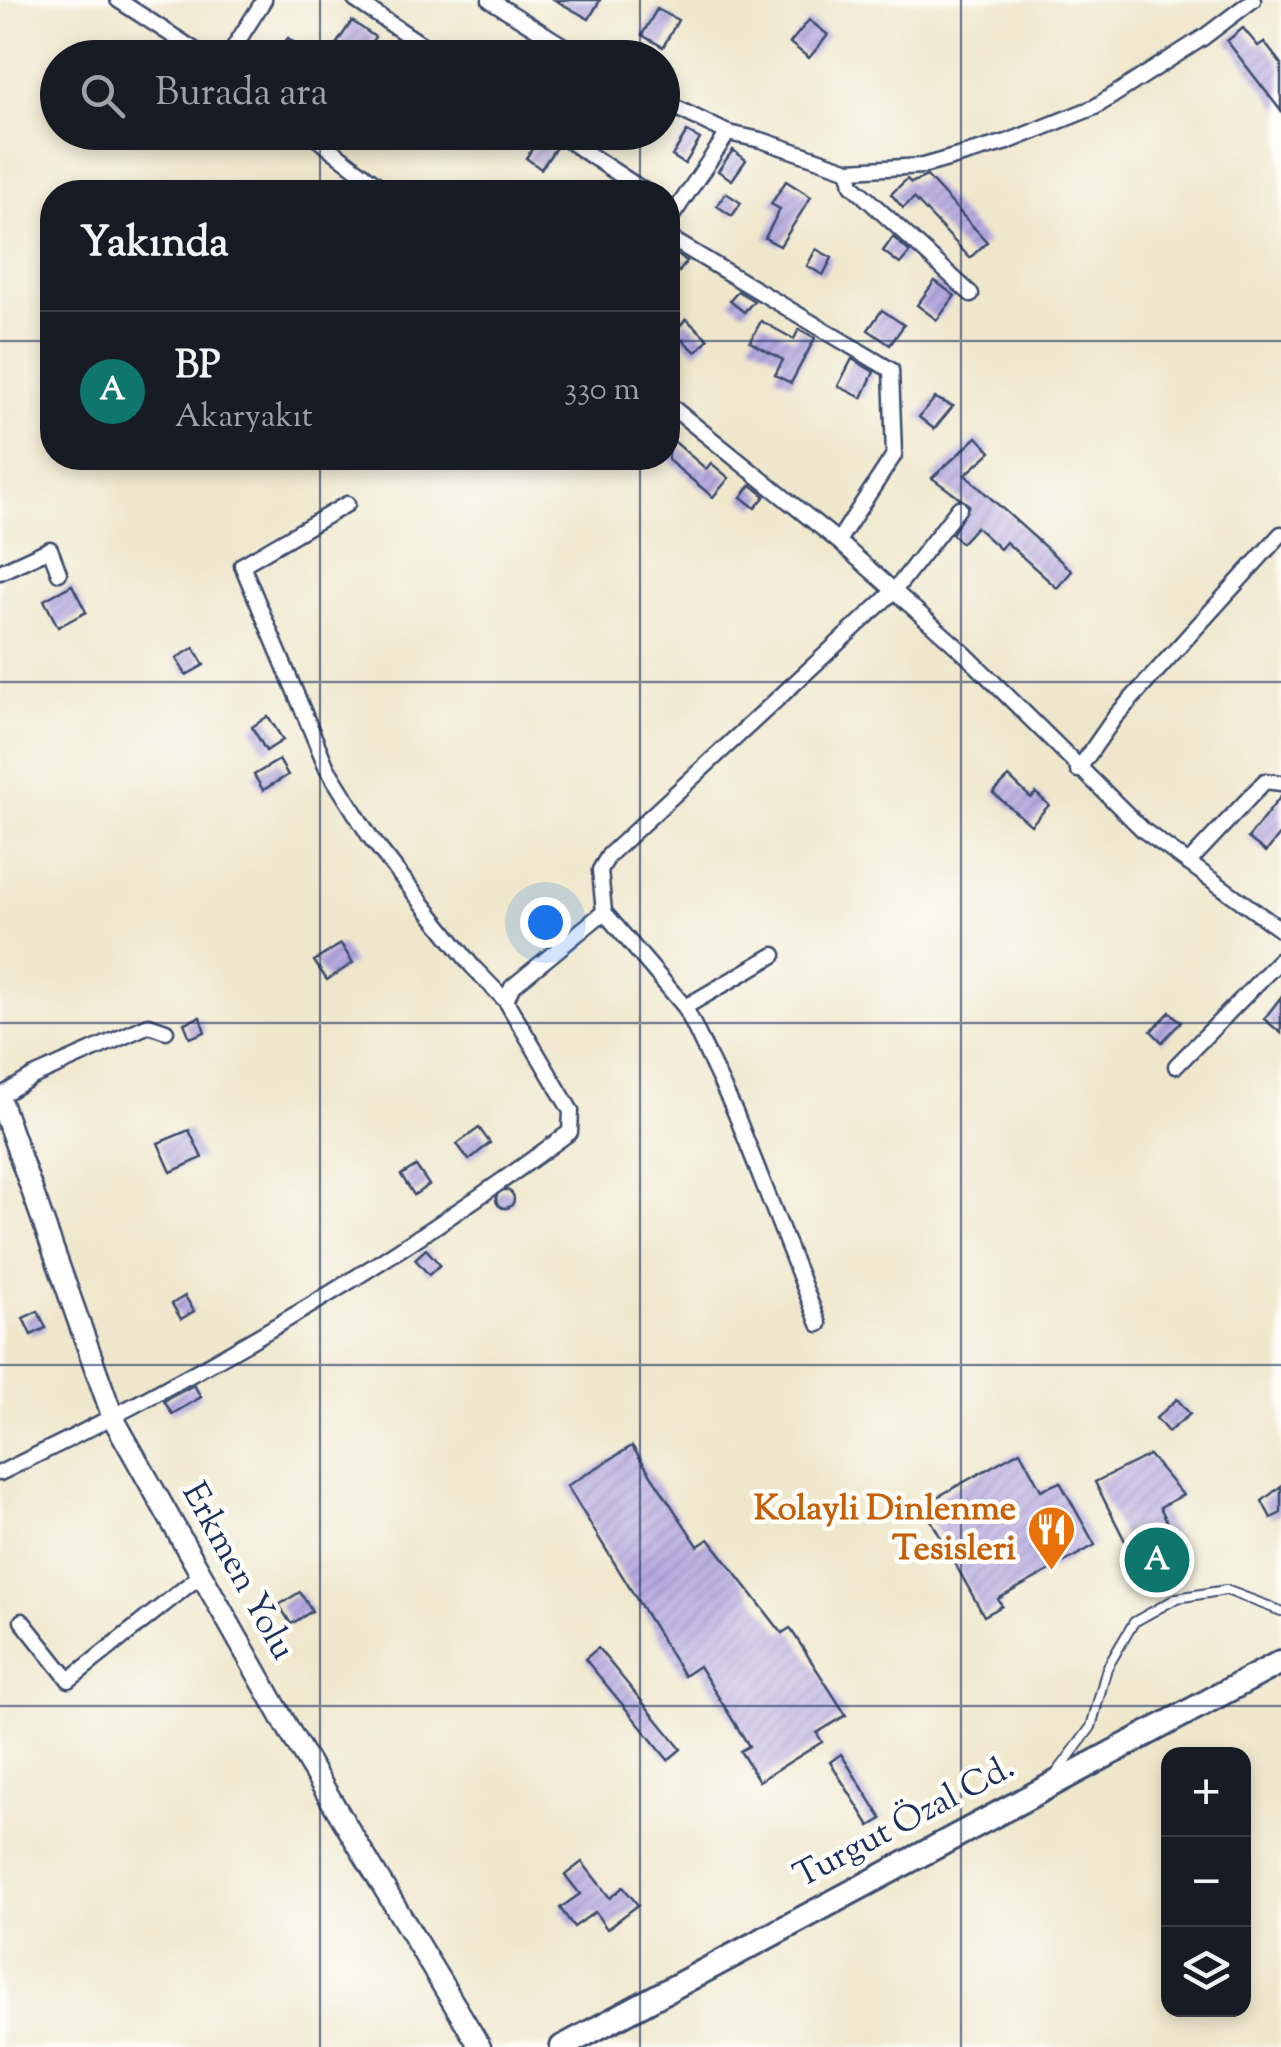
<!DOCTYPE html>
<html lang="tr">
<meta charset="utf-8">
<style>
:root{--surface:#171b24;--page:#242831;--text:#f1f3f6;--muted:#9ea1a6;--line:#363941;--accent:#0f766e}
body{margin:0;font-family:"Sorts Mill Goudy",serif;background:var(--page);color:var(--text)}
.controls{position:absolute;right:30px;bottom:30px;display:grid;overflow:hidden;border-radius:20px;box-shadow:0 5px 15px #0003}
.controls button{width:90px;height:90px;display:grid;place-items:center;padding:0;border:0;border-bottom:2px solid var(--line);background:var(--surface);color:var(--text);font:50px sans-serif}
.you{position:absolute;left:545px;top:922px;width:35px;height:35px;margin:-25px;border:8px solid #fff;border-radius:50%;background:#1a73e8;box-shadow:0 0 0 15px #1a73e833}
.badge{display:grid;place-items:center;width:65px;height:65px;border-radius:50%;background:var(--accent);color:#fff;font-size:32px;font-weight:700}
.pin{position:absolute;translate:-50% -50%;border:5px solid #fff;box-shadow:0 2px 10px #0006}
.list{margin:0;padding:0;list-style:none}
h2{display:flex;justify-content:space-between;align-items:center;height:130px;margin:0;padding:0 40px;font-size:42px}
h2 small{font-size:32px;font-weight:400;color:var(--muted)}
.list li{display:grid;grid-template-columns:65px 1fr auto;gap:30px;align-items:center;box-sizing:border-box;height:160px;padding:0 40px;border-top:2px solid var(--line)}
.list b{display:block;font-size:38px;white-space:nowrap}
.list p{margin:0;font-size:32px;white-space:nowrap;color:var(--muted)}
.list em{font-size:32px;font-style:normal;color:var(--muted)}
.icon{flex:none;width:55px;height:55px;fill:none;stroke:currentColor;stroke-width:2;stroke-linecap:round;stroke-linejoin:round}
.map{position:relative;flex:none;width:1281px;height:2047px;overflow:hidden}
.search{position:absolute;background:var(--surface);box-shadow:0 5px 15px #0003;left:40px;top:40px;width:640px;height:110px;display:flex;align-items:center;gap:25px;box-sizing:border-box;padding:0 35px;border-radius:55px;color:var(--muted);font-size:38px}
.panel{position:absolute;background:var(--surface);box-shadow:0 5px 15px #0003;left:40px;top:180px;width:640px;height:290px;border-radius:40px}
.map>svg:first-child{display:block}
.building{fill:url(#building-hatch)}
.lines{fill:none;stroke-linecap:round;stroke-linejoin:round}
.lane-casing{stroke:#3b4b6e;stroke-width:12}
.street-casing{stroke:#3b4b6e;stroke-width:19}
.secondary-casing{stroke:#3b4b6e;stroke-width:25}
.primary-casing{stroke:#3b4b6e;stroke-width:28}
.lane{stroke:#fff;stroke-width:8}
.street{stroke:#fff;stroke-width:14}
.secondary{stroke:#fff;stroke-width:20}
.primary{stroke:#fff;stroke-width:22}
.grid{fill:none;stroke:#1b2f5e;stroke-width:2.5;stroke-opacity:0.55}
.labels{text-anchor:middle;dominant-baseline:central;stroke-width:9;stroke-linejoin:round;paint-order:stroke}
.food-label{font-size:35px;font-weight:bold;fill:#c56008;stroke:#fdfcf7;text-anchor:end}
.street-label{font-size:35px;fill:#1b2f5e;stroke:#fdfcf7}
</style>
<div class="map">
<svg width="1281" height="2047" viewBox="0 0 1281 2047">
<defs>
<pattern id="building-hatch" width="6" height="6" patternUnits="userSpaceOnUse" patternTransform="scale(2.5)"><rect width="6" height="6" fill="#b6aae1"/><path d="M-1 1l2-2M0 6l6-6M5 7l2-2" fill="none" stroke="#938bba"/></pattern>
</defs>
<rect width="100%" height="100%" fill="#fdfcf7"/>
<filter id="ink" filterUnits="userSpaceOnUse"><feTurbulence type="fractalNoise" baseFrequency=".01" numOctaves="2"/><feDisplacementMap in="SourceGraphic" scale="20" xChannelSelector="R" yChannelSelector="G"/><feConvolveMatrix kernelMatrix="1 2 1 2 8 2 1 2 1" color-interpolation-filters="sRGB"/></filter>
<filter id="wash" filterUnits="userSpaceOnUse"><feTurbulence type="fractalNoise" baseFrequency=".0048" numOctaves="4" result="noise"/><feDisplacementMap in="SourceGraphic" scale="40" xChannelSelector="R" yChannelSelector="G"/><feGaussianBlur stdDeviation="2.25" result="paint"/><feColorMatrix in="noise" values="0 0 0 0 0 0 0 0 0 0 0 0 0 0 0 0 0 1.4 0 .05"/><feComposite in="paint" operator="in"/></filter>
<g filter="url(#wash)">
<rect width="100%" height="100%" fill="#efe7cc"/>
<g id="blocks">
<g class="building">
<path d="M555,0H600L589,19Z"/>
<path d="M657,9L678,20L663,47L642,35Z"/>
<path d="M809,20L828,35L809,58L790,43Z"/>
<path d="M352,21L375,37L360,58L337,43Z"/>
<path d="M1243,28L1258,46L1264,42L1281,64V111L1227,41Z"/>
<path d="M288,38L314,58H272Z"/>
<path d="M510,132H544L557,146L541,169L526,158L533,148Z"/>
<path d="M687,132L700,139L685,164L672,156Z"/>
<path d="M733,150L746,160L732,180L718,171Z"/>
<path d="M927,176L987,242L970,258L914,198L903,208L891,194L907,179L911,183Z"/>
<path d="M786,181L811,197L780,246L765,238L780,209L771,204Z"/>
<path d="M726,193L741,203L732,216L717,206Z"/>
<path d="M893,237L910,252L900,264L883,251Z"/>
<path d="M668,249L687,261L679,272L668,264Z"/>
<path d="M816,249L832,258L823,275L807,266Z"/>
<path d="M935,281L955,296L937,320L917,305Z"/>
<path d="M738,291L754,301L744,312L730,301Z"/>
<path d="M882,310L904,325L890,345L868,330Z"/>
<path d="M686,319L708,339L696,352L674,333Z"/>
<path d="M761,321L794,339L799,329L815,338L791,383L775,375L783,360L750,342Z"/>
<path d="M852,359L874,372L862,398L838,386Z"/>
<path d="M935,398L953,406L934,429L919,417Z"/>
<path d="M668,436L706,469L711,463L729,478L713,497L668,460Z"/>
<path d="M977,437L991,452L965,475L1072,571L1057,588L1006,542L1000,549L976,527L961,543L952,534L969,505L932,478Z"/>
<path d="M751,485L765,496L755,508L741,497Z"/>
<path d="M72,585L86,612L58,627L44,600Z"/>
<path d="M194,648L204,665L186,675L176,658Z"/>
<path d="M268,716L283,740L266,751L252,727Z"/>
<path d="M279,760L288,775L263,790L254,775Z"/>
<path d="M1009,777L1031,798L1036,793L1049,805L1031,825L993,793Z"/>
<path d="M1281,796V833L1266,852L1248,838Z"/>
<path d="M341,944L353,963L327,980L314,961Z"/>
<path d="M1281,997V1033L1264,1019Z"/>
<path d="M1170,1012L1181,1022L1162,1042L1151,1031Z"/>
<path d="M200,1017L205,1032L190,1038L184,1023Z"/>
<path d="M479,1128L490,1143L469,1160L457,1144Z"/>
<path d="M189,1130L202,1158L171,1172L158,1143Z"/>
<path d="M416,1166L429,1185L414,1195L401,1175Z"/>
<circle cx="505" cy="1199" r="9"/>
<path d="M426,1249L440,1265L429,1275L415,1259Z"/>
<path d="M185,1296L194,1311L181,1319L172,1304Z"/>
<path d="M38,1311L46,1328L31,1335L23,1318Z"/>
<path d="M194,1385L201,1397L172,1414L164,1401Z"/>
<path d="M1177,1399L1190,1414L1168,1432L1156,1418Z"/>
<path d="M632,1446L698,1546L709,1539L782,1633L790,1628L846,1715L817,1733L822,1742L759,1781L740,1751L749,1746L699,1666L684,1676L567,1486Z"/>
<path d="M1020,1451L1041,1490L1060,1482L1095,1545L998,1599L1002,1606L984,1616L931,1520L938,1516L930,1501Z"/>
<path d="M1149,1455L1183,1495L1160,1507L1189,1565L1148,1586L1095,1482Z"/>
<path d="M1281,1486V1513L1271,1518L1262,1501Z"/>
<path d="M300,1592L312,1611L291,1624L279,1605Z"/>
<path d="M598,1648L681,1749L668,1760L585,1659Z"/>
<path d="M841,1754L882,1819L870,1826L830,1762Z"/>
<path d="M582,1862L610,1898L623,1887L638,1905L607,1929L595,1912L574,1927L560,1908L580,1894L565,1875Z"/>
</g>
</g>
</g>
<g filter="url(#ink)">
<use href="#blocks" fill-opacity="0" stroke="#3b4b6e" stroke-width="2.5"/>
<g class="lines">
<defs>
<path id="lane" d="M1056,1774L1091,1727L1107,1668L1134,1622L1177,1598L1226,1590L1281,1611"/>
<g id="street">
<path d="M118,0L207,58"/>
<path d="M355,0L442,58"/>
<path d="M490,0L583,58"/>
<path d="M227,58L264,0"/>
<path d="M662,101L728,133L761,140L849,170L923,166L1007,142L1095,107L1204,37L1253,0"/>
<path d="M308,132L387,192"/>
<path d="M555,132L646,192"/>
<path d="M849,170L852,185L971,294"/>
<path d="M668,222L728,133"/>
<path d="M668,237L891,370L894,455L838,541"/>
<path d="M668,404L838,541L965,654L1143,830L1281,930"/>
<path d="M0,572L50,549L59,573"/>
<path d="M1078,770L1115,717L1281,534"/>
<path d="M1188,863L1265,781L1281,783"/>
<path d="M506,1001L512,987L604,912"/>
<path d="M685,1007L774,955"/>
<path d="M1176,1066L1281,959"/>
<path d="M0,1096L32,1077L149,1025L166,1031"/>
<path d="M819,1324L735,1112L685,1007L604,912L600,870L609,855L894,591L959,508"/>
<path d="M0,1473C200,1377 391,1264 570,1132L571,1111L506,1001L472,966L370,837L327,768L242,565L347,504"/>
<path d="M22,1621L69,1680L201,1575"/>
</g>
<path id="secondary" d="M0,1100L113,1418L293,1737L480,2047"/>
<path id="primary" d="M562,2047L1281,1662"/>
</defs>
<use href="#lane" class="lane-casing"/>
<use href="#street" class="street-casing"/>
<use href="#secondary" class="secondary-casing"/>
<use href="#primary" class="primary-casing"/>
<use href="#lane" class="lane"/>
<use href="#street" class="street"/>
<use href="#secondary" class="secondary"/>
<use href="#primary" class="primary"/>
</g>
</g>
<path class="grid" d="M320,0V58M640,0V58M961,0V2047M320,132V192M640,132V192M0,341H52M668,341H1281M320,458V2047M640,458V2047M0,682H1281M0,1023H1281M0,1365H1281M0,1706H1281"/>
<defs>
<symbol id="restaurant-pin" viewBox="-11 -11 22 30"><path d="M0 17L-7.5 6A9.5 9.5 0 1 1 7.5 6Z" fill="#e8710a" stroke="#fdfcf7"/><path d="M-5-6h1v4h1v-4h1v4h1v-4h1v5L-1.5 .5V6h-2V.5L-5-1ZM5-6V6H3V1.5H1.5Q1.5-4 5-6Z" fill="#fff"/></symbol>
</defs>
<g fill-rule="evenodd">
<use href="#restaurant-pin" x="1024" y="1502" width="55" height="75"/>
</g>
<g class="labels">
<g class="food-label">
<text x="1016" y="1510">Kolayli Dinlenme<tspan x="1016" dy="40">Tesisleri</tspan></text>
</g>
<g class="street-label">
<text transform="translate(237 1572) rotate(61)">Erkmen Yolu</text>
<text transform="translate(905 1823) rotate(-28)">Turgut Özal Cd.</text>
</g>
</g>
</svg>
<div class="controls">
<button>+</button>
<button>−</button>
<button><svg class="icon" aria-label="layers" viewBox="0 0 24 24"><path d="M12 4l9 5-9 5-9-5zM3 14l9 5 9-5"/></svg></button>
</div>
<div class="you"></div>
<div class="pin badge" style="left:1157px;top:1560px">A</div>
<div class="search"><svg class="icon" aria-label="search" viewBox="0 0 24 24"><circle cx="10" cy="10" r="6"/><path d="M15 15l6 6"/></svg>Burada ara</div>
<section class="panel">
<h2>Yakında<small></small></h2>
<ul class="list">
<li><span class="badge">A</span><div><b>BP</b><p>Akaryakıt</p></div><em>330 m</em></li>
</ul>
</section>
</div>
